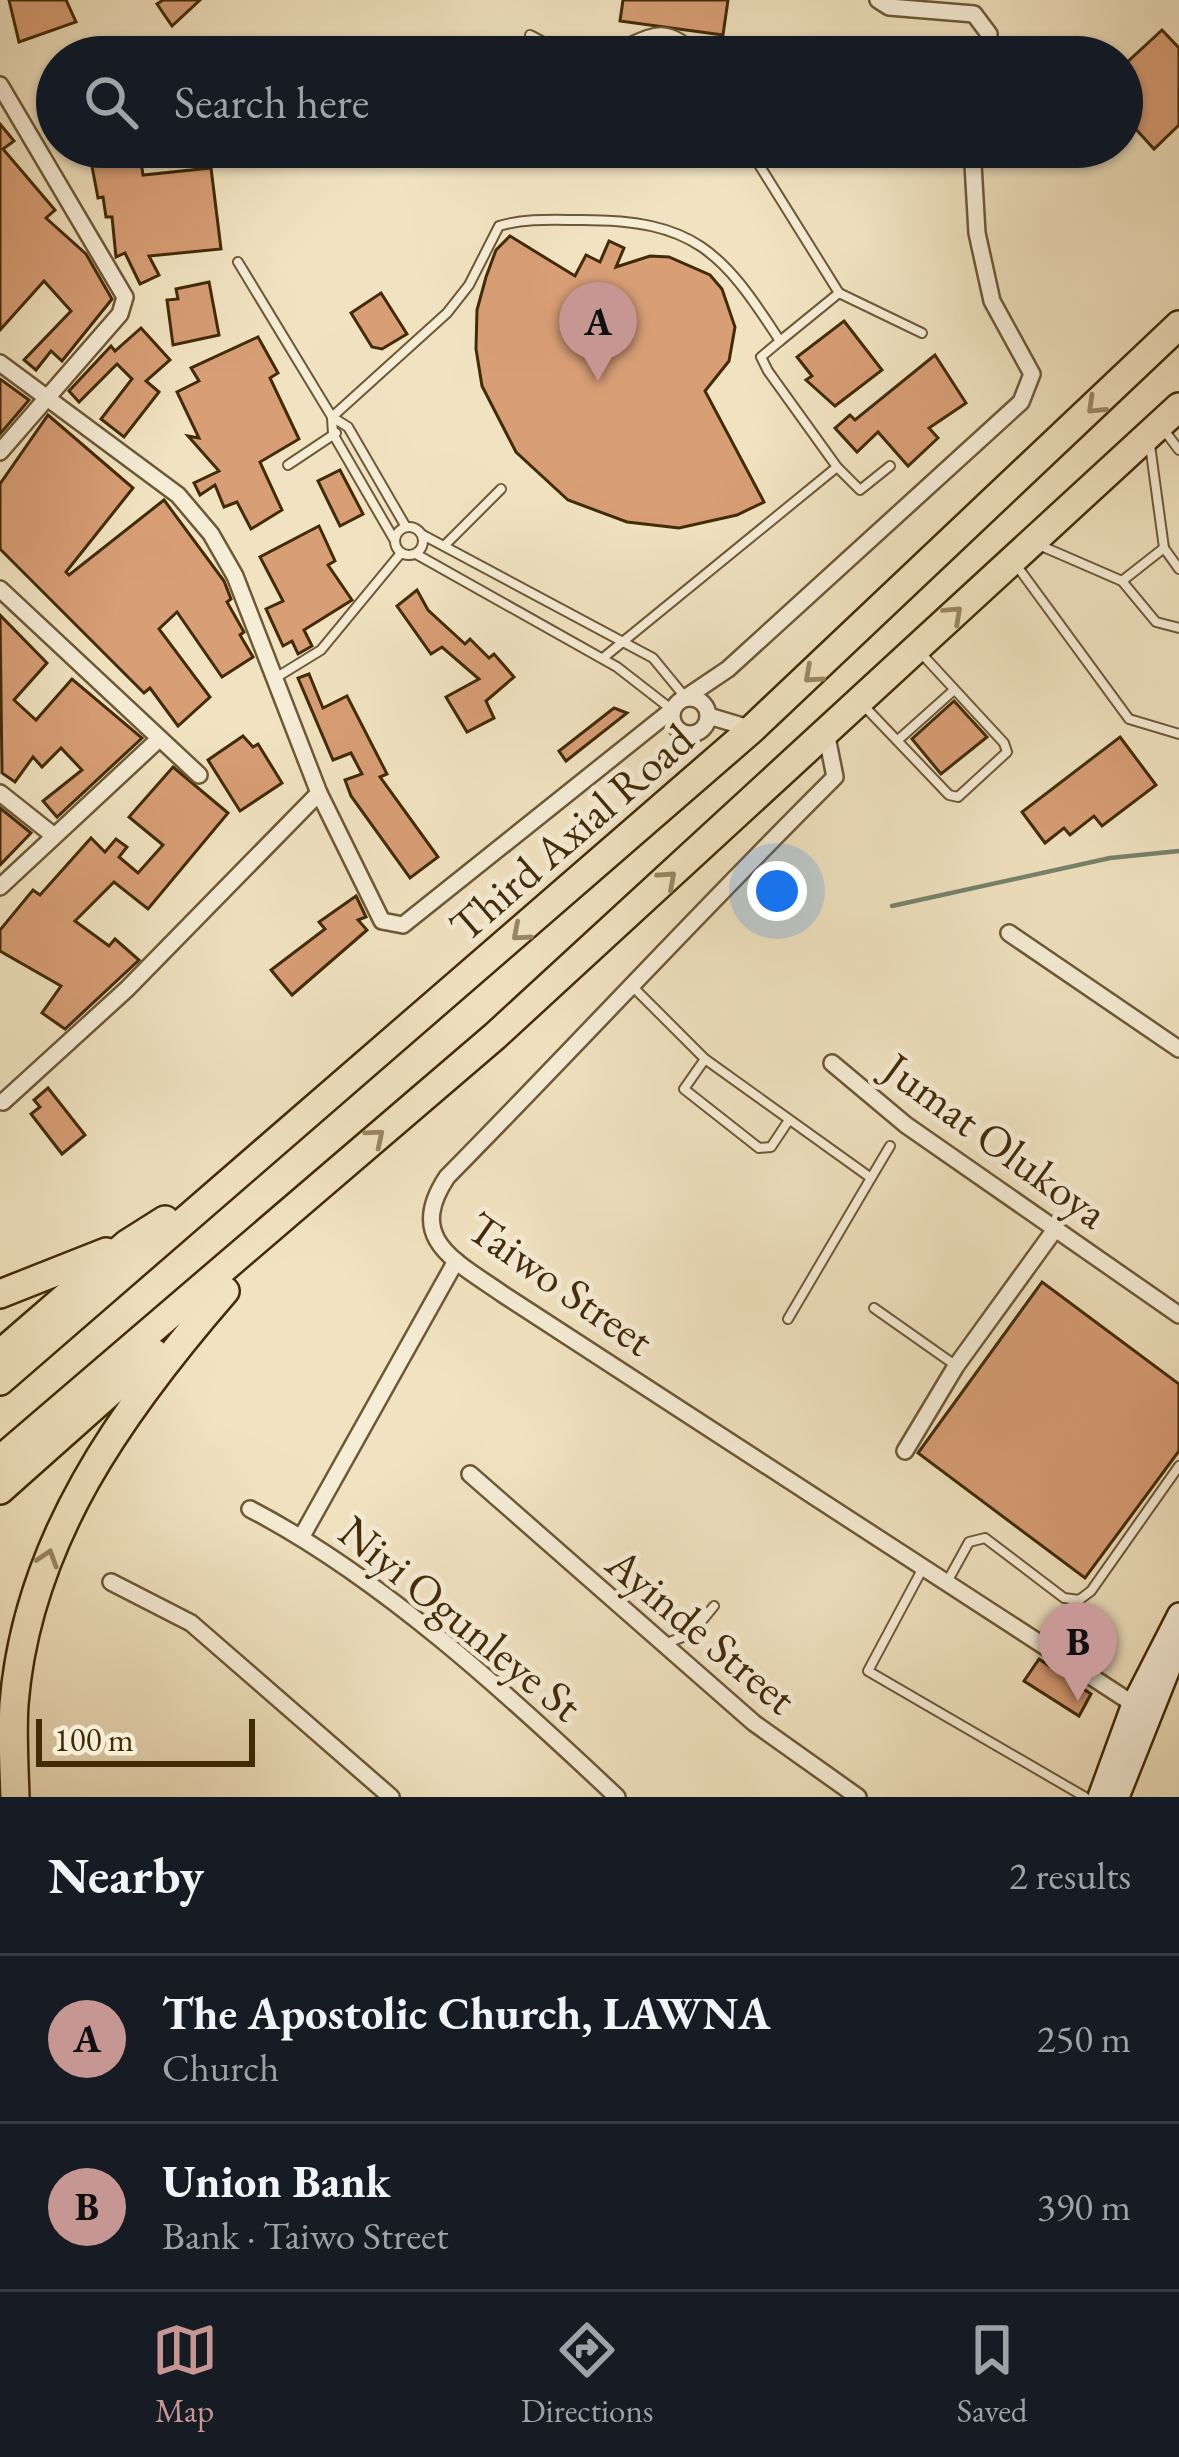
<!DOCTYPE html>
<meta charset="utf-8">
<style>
:root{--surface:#171b24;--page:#20242c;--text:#f1f3f6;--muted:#9ea1a6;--line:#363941;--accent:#c59692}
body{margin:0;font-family:"EB Garamond",serif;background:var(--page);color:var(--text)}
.scale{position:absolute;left:36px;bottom:30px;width:219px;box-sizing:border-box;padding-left:12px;border:6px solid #422b07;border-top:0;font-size:33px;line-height:42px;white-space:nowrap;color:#422b07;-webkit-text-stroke:9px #f6edd7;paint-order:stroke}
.you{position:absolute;left:777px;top:891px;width:42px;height:42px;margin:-30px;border:9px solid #fff;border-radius:50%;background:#1a73e8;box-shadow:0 0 0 18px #1a73e833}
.badge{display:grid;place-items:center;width:78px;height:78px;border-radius:50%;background:var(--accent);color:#111;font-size:39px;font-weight:700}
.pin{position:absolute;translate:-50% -99px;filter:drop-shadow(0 3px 6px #0008)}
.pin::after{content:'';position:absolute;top:63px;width:42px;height:36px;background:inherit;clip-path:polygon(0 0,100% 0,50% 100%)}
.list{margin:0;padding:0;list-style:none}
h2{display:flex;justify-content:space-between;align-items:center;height:156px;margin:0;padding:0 48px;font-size:51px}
h2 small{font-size:39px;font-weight:400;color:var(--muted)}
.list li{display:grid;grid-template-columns:78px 1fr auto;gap:36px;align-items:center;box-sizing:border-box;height:168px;padding:0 48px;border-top:3px solid var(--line)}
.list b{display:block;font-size:45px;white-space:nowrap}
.list p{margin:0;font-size:39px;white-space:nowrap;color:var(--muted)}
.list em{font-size:39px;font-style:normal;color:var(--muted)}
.icon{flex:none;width:66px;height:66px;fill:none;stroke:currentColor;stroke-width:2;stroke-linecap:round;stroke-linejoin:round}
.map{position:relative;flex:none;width:1179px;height:1797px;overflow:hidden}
.search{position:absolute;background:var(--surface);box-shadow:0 3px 9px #0004;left:36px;right:36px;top:36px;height:132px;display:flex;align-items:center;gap:30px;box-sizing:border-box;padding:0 42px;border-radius:66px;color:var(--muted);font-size:45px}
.sheet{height:492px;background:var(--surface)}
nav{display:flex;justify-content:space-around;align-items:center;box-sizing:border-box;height:168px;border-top:3px solid var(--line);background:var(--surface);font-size:33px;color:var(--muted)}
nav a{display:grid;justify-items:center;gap:6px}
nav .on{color:var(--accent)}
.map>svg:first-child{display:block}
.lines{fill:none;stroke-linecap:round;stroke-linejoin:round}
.stream{stroke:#77836e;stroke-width:4.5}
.building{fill:#d89e76;stroke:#422b07;stroke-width:3}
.lane-casing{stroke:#6e5936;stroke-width:12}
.street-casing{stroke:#6e5936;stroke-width:20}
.secondary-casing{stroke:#422b07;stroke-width:26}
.highway-casing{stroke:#422b07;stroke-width:32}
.lane{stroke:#f6edd7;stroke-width:8}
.street{stroke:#f6edd7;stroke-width:15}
.secondary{stroke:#f6edd7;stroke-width:21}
.highway{stroke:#f1e3c1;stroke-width:27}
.oneway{stroke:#9a8764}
.labels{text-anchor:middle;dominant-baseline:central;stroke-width:10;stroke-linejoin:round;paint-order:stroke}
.street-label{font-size:45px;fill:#422b07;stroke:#f6edd7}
</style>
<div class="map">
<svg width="1179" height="1797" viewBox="0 0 1179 1797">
<rect width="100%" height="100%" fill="#f1e3c1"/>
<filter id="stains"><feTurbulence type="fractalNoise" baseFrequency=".00167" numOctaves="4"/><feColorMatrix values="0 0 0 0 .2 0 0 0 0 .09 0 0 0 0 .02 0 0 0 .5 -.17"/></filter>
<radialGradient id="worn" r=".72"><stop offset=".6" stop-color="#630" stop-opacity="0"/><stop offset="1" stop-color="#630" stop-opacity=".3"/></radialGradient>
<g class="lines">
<path class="stream" d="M892,906L1110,858L1179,851"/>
</g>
<g class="building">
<path d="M9,0H66L76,22L19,42Z"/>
<path d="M163,0H200L172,26L157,4Z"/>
<path d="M623,0H728L723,35L620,21Z"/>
<path d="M1162,30L1179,48V125L1154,149L1122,114V67Z"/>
<path d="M0,124L14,141L3,149L55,210L46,218L86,254L112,299L62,361L51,351L36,370L24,360L71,311L44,281L0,330Z"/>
<path d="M139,149L143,175L211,168L221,249L149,256L159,275L140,284L125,253L116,257L112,217H106L103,197L98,198L90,156Z"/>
<path d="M510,236L575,276L586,255L600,262L609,241L624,248L616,267L650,256L669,257L710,275L722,289L735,327L729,361L705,391L764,502L737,515L679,528L627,522L568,500L516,452L482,386L476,349L477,310L486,277L496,250Z"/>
<path d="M209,282L219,335L173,345L167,300L178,299L176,289Z"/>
<path d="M381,293L407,334L382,349L372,347L351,313Z"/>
<path d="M844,321L882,370L835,406L806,380L812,376L797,357Z"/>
<path d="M141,328L170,360L146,381L159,392L124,437L101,419L132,379L117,364L79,402L69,391L111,346L115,351Z"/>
<path d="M258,337L278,373L270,378L299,439L260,462L282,510L251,529L237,502L224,507L215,485L200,495L194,483L219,471L188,436L199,438L177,392L199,381L191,368Z"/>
<path d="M935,355L966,403L929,428L938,438L908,466L878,432L857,452L835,428L850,415L855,420Z"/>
<path d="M0,379L29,400L0,434Z"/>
<path d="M48,415L133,488L66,572L69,575L164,500L224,581L231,599L227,602L244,632L240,635L253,657L222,677L177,612L159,629L210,697L178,726L150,688L144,693L0,549V484Z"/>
<path d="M340,470L363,514L340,526L318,481Z"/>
<path d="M319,526L335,561L328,565L352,600L304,630L312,646L298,654L292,641L283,646L266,609L283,601L260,557Z"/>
<path d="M417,590L428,610L465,644L470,639L489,658L494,654L514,677L486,701L494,718L467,732L446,697L479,679L442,647L431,654L397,606Z"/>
<path d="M0,615L47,663L14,700L36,720L72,679L142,738L57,817L43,801L82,770L61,748L42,767L33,757L15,782L2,773Z"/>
<path d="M309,674L323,708L347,696L387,774L380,777L438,857L410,878L351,796L345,780L362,774L351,753L333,760L298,678Z"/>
<path d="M954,701L987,737L941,774L912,739Z"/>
<path d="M614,708L627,713L566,761L559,751Z"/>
<path d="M243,736L253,747L258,744L282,783L240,811L208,760Z"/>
<path d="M1120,737L1156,785L1102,826L1094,816L1070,835L1064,828L1045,843L1022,812Z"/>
<path d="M173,767L228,813L148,909L114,882L75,921L109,946L115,939L139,960L65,1029L42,1013L61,986L0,951V930L33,890L40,895L91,838L105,852L116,839L127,847L119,857L138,873L163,845L129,817Z"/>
<path d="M0,808L31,833L0,865Z"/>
<path d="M356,896L366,917L358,920L367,930L292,995L271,970L325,929L319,922Z"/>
<path d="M48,1088L85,1135L62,1154L31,1114L40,1107L34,1100Z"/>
<path d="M1042,1282L1179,1384V1451L1085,1578L918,1453Z"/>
<path d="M1039,1659L1091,1694L1079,1716L1024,1681Z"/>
</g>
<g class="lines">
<defs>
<g id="lane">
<path d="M530,35C549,44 570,59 592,55C641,47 657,7 702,57"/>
<path d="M748,147L839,293L780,341"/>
<path d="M238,262L332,417L348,427L406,527"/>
<path d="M839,293L922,333"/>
<path d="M332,417L447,313L469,285L499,226C526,218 554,220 582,220C694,220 722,251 780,341L761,357L768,371L837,467L603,658"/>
<path d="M332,418L333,434L395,541"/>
<path d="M1164,430L1179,450"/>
<path d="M288,465L336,433"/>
<path d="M837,467L860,490L890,466"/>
<circle cx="409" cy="541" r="14"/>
<path d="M423,535L653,658L685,697"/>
<path d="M446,544L501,489"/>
<path d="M1039,545L1122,581L1164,548L1150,445"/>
<path d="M1164,548L1179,569"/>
<path d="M416,554L617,667L671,709"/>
<path d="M1017,566L1129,719L1179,734"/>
<path d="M1122,581L1156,622L1179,628"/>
<path d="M277,677L321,650L401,553"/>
<path d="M865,707L949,795L958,797L1007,752L1004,743L919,651"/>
<path d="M898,740L954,690"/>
<path d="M633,987L705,1059L871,1178L788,1319"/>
<path d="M705,1059L684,1089L759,1148L771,1147L789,1120"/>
<path d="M871,1178L890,1146"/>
<path d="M874,1308L955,1365"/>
<path d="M924,1566L868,1671L1085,1797"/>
<path d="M947,1582L969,1542L985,1538L1064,1598L1079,1600L1091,1591L1179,1466"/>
<path d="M664,1644L691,1634L714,1606"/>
</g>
<g id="street">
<path d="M878,0L889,7L974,14L989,34L986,57"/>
<path d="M0,85L125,297L120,314L0,452"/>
<path d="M0,363L178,495L211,534L235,576L319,793L382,921L403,925L672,710"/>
<path d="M0,589L199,775"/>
<circle cx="690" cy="716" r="18"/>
<path d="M685,698L728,669L1021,402L1032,374L992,301L977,233L972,147"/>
<path d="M709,716L752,729"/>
<path d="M826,732L835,777C703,908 578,1044 447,1177C405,1240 456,1261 504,1295L1141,1709"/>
<path d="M0,793L53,835"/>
<path d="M0,887L159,739"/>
<path d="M1009,933L1179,1049"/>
<path d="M832,1063L906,1125L1179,1315"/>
<path d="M3,1102L127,989L319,793"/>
<path d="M905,1451L956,1366L1056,1228"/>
<path d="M470,1474L754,1723L858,1797"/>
<path d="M250,1509C381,1577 510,1696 617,1797"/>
<path d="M302,1536L456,1261"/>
<path d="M111,1582L191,1623L391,1797"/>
</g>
<g id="secondary">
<path d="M1099,1797L1133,1704L1179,1614"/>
<path d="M1118,1797L1179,1644"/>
</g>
<g id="highway">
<path d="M0,1294L106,1252"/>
<path d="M0,1354L127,1244L165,1220"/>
<path d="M0,1381L752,729L1179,325"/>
<path d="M0,1460L495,1036L1179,407"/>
<path d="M0,1490L154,1353"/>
<path d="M15,1797C14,1766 12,1735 14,1704C27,1541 122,1410 225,1291"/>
</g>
</defs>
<use href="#lane" class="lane-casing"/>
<use href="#street" class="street-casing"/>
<use href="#secondary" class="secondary-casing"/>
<use href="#highway" class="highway-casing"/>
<use href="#lane" class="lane"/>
<use href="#street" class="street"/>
<use href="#secondary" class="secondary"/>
<use href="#highway" class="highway"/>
</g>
<defs><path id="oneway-chevron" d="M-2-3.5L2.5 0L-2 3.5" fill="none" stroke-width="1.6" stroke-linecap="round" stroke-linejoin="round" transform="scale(3)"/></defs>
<g class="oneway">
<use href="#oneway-chevron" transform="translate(1095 406) rotate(136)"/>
<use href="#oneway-chevron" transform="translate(954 614) rotate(-43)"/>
<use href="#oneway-chevron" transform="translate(812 675) rotate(138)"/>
<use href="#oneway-chevron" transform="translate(668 879) rotate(-42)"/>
<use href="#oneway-chevron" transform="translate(520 933) rotate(139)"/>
<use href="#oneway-chevron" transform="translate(376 1137) rotate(-40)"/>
<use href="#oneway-chevron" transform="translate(48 1558) rotate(-72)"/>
</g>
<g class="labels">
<g class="street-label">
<text transform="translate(571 832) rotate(-41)">Third Axial Road</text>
<text transform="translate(996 1140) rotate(36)">Jumat Olukoya</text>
<text transform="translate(561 1283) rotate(35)">Taiwo Street</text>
<text transform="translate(461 1618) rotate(39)">Niyi Ogunleye St</text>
<text transform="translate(702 1630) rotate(40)">Ayinde Street</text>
</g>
</g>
<rect width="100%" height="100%" filter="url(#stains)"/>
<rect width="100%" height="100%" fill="url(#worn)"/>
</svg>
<div class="scale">100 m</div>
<div class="you"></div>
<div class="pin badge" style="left:598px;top:381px">A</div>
<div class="pin badge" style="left:1078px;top:1701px">B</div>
<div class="search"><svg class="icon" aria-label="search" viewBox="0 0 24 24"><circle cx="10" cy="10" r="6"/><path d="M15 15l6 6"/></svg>Search here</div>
</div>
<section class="sheet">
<h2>Nearby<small>2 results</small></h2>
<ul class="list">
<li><span class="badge">A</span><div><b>The Apostolic Church, LAWNA</b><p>Church</p></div><em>250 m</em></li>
<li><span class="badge">B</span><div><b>Union Bank</b><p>Bank · Taiwo Street</p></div><em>390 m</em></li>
</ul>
</section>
<nav>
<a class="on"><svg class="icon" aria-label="map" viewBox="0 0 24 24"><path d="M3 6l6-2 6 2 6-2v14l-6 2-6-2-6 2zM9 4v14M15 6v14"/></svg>Map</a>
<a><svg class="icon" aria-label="directions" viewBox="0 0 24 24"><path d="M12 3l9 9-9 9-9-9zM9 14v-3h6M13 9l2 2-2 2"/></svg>Directions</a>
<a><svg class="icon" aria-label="saved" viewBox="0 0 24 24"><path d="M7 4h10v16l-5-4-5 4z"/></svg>Saved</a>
</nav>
